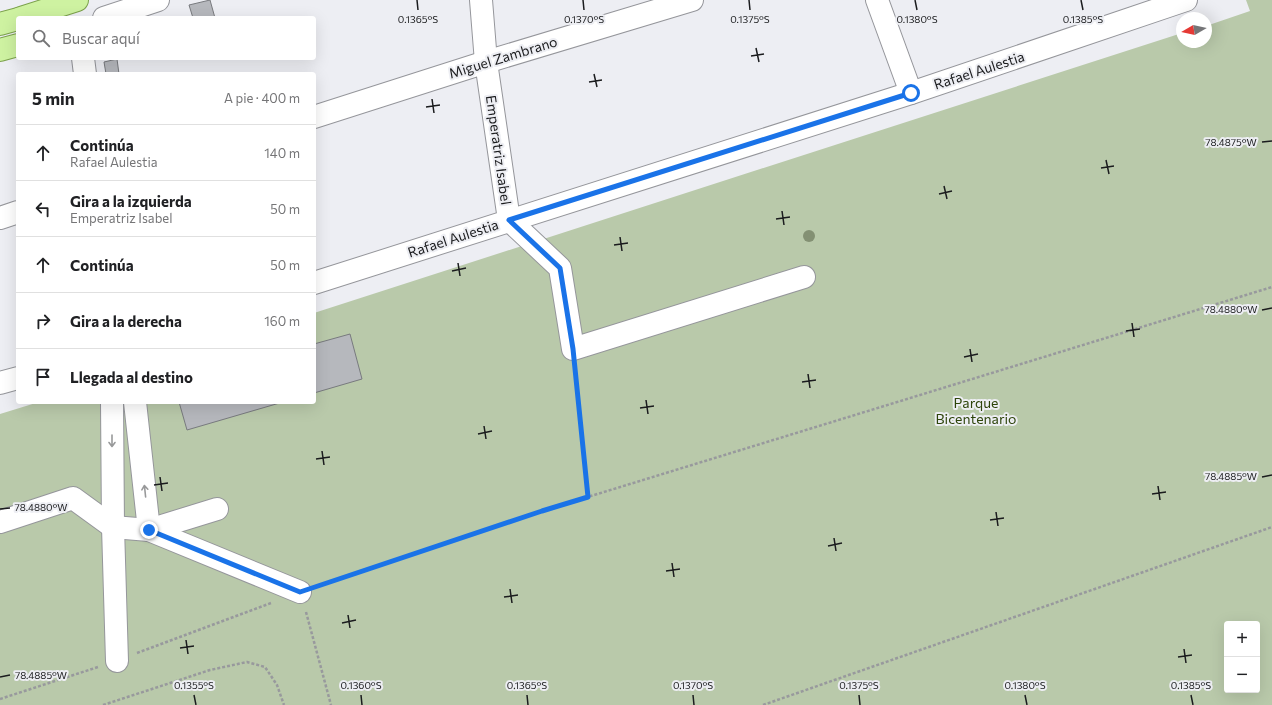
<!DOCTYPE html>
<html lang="es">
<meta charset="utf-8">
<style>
:root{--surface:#fff;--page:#f6f6f6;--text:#202124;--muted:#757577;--line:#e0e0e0}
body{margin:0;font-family:Commissioner,sans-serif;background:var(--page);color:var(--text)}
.controls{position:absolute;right:12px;bottom:12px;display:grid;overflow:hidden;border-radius:4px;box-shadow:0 4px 16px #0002}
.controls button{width:36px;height:36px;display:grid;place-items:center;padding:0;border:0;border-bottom:1px solid var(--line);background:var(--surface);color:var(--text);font:20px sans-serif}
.compass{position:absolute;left:1176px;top:12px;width:36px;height:36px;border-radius:50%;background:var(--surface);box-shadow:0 4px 16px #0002;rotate:261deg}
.stop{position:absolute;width:12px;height:12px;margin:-9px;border:3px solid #1a73e8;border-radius:50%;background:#fff}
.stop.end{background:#1a73e8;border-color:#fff;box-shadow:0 1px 4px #0008}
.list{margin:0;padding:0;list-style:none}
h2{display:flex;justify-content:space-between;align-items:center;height:52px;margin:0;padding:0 16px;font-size:17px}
h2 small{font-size:13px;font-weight:400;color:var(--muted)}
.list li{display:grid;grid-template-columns:26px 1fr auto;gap:12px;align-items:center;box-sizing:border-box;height:56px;padding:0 16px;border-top:1px solid var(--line)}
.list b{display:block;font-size:15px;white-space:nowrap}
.list p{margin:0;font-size:13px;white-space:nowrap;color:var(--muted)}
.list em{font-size:13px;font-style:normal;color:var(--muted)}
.icon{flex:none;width:22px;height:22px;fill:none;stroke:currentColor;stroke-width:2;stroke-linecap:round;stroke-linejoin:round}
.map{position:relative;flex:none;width:1272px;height:705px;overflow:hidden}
.search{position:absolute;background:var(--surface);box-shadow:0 4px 16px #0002;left:16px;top:16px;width:300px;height:44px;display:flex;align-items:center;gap:10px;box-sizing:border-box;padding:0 14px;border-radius:4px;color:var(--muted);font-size:15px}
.panel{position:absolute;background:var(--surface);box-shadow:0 4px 16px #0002;left:16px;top:72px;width:300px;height:332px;border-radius:4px}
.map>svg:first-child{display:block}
.green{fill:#b9c9aa;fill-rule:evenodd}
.building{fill:#b6b8bd;stroke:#787a7e}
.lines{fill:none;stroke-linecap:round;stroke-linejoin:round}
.minor-casing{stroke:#95969b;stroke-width:24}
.major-casing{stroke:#7ba14b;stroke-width:24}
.path{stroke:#98999d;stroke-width:2.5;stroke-dasharray:3 2;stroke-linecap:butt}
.minor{stroke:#fff;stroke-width:22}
.major{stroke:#cef2a1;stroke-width:22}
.tree{fill:#839073}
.oneway{stroke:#98999a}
.route{stroke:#1a73e8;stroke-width:5}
.ticks{fill:none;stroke:#1b1c1e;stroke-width:1.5}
.labels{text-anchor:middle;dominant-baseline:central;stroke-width:4;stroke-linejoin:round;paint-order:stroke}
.street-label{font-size:14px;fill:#1b1c1e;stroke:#edeef3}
.park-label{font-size:14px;fill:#2d440a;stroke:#edeef3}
.ticks-label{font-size:10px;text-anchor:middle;fill:#1b1c1e;stroke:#edeef3;stroke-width:4;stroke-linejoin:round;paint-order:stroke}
</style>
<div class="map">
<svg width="1272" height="705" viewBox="0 0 1272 705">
<rect width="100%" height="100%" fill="#edeef3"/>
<path class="green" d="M1246,0H1272V705H0V414L39,402H314V313L1182,33V42H1206V26L1250,11ZM1227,624H1257V690H1227Z"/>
<g class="building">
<path d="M210,0L215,18H193L189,5Z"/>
<path d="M117,59L119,74H106L104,62Z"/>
<path d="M350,334L362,379L314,393V344Z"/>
<path d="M179,402H283L187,430Z"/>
</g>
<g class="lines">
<defs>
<g id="minor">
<path d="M481,0L486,62L509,220L560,268L573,349L804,277"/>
<path d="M877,0L911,93"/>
<path d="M104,18L158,0"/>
<path d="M83,58L85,74"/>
<path d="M314,117L486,62L692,0"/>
<path d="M0,218L18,212"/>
<path d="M314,283L911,93L1186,0"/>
<path d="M0,383L18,378"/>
<path d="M112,402L113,527L117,661"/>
<path d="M135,402L149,530L300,592"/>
<path d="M0,522L73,498L113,527L149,530L217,509"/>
</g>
<g id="major">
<path d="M21,18L77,0"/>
<path d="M0,24L18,19"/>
<path d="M0,50L18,45"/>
</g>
</defs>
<use href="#minor" class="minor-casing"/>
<use href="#major" class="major-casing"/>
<g class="path">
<path d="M575,369L588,497"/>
<path d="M319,586L542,511L1272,287"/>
<path d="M306,612L331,705"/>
<path d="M137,653L271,603"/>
<path d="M0,699L98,667"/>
<path d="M103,705L210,670L247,662L265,667L277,685L284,705"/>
<path d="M763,705L1272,527"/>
</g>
<use href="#minor" class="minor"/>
<use href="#major" class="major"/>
</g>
<circle class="tree" cx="809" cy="236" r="6"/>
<defs><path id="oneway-shaft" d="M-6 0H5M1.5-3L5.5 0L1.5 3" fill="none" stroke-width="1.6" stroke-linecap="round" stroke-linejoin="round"/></defs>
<g class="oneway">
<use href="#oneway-shaft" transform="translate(112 441) rotate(90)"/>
<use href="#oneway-shaft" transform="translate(145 491) rotate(-96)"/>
</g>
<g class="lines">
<path class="route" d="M149,530L300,592L542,511L588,497L573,349L560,268L509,220L911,93"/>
</g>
<path class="ticks" d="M417,0L418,10M583,0L584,10M749,0L750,10M915,0L917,10M1081,0L1083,10M756,48L759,62M751,56L764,54M594,74L597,87M589,82L602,80M432,99L434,113M426,107L440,105M1262,142L1272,141M1106,160L1109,174M1101,168L1114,166M944,186L947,199M939,194L952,191M782,211L784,225M776,219L790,217M620,237L622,251M614,245L628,243M458,263L460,276M452,271L466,268M1262,310L1272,308M1132,323L1134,337M1126,331L1140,329M970,349L972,362M964,357L978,354M808,374L810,388M802,382L816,380M646,400L648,414M640,408L654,406M484,426L486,439M478,434L492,431M322,451L324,465M316,459L330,457M160,477L162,491M1262,477L1272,475M154,485L168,483M1158,486L1160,500M1152,494L1166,492M0,509L10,508M996,512L998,526M990,520L1004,518M834,538L836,551M828,546L842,543M672,563L674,577M666,571L680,569M510,589L512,603M504,597L518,595M348,615L350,628M342,623L356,620M186,640L188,654M180,648L194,646M1184,649L1186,663M1178,657L1192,655M0,677L10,675M194,695L196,705M361,695L362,705M527,695L528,705M693,695L694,705M859,695L860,705M1025,695L1027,705M1191,695L1193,705"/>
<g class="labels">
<g class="street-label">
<text transform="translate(503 57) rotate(-17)">Miguel Zambrano</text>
<text transform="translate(979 70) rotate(-18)">Rafael Aulestia</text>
<text transform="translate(499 150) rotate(82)">Emperatriz Isabel</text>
<text transform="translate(453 238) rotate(-18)">Rafael Aulestia</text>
</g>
<g class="park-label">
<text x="976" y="402">Parque<tspan x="976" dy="16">Bicentenario</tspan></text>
</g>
</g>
<g class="ticks-label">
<text x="418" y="23">0.1365°S</text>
<text x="584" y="23">0.1370°S</text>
<text x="750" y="23">0.1375°S</text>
<text x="917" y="23">0.1380°S</text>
<text x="1083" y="23">0.1385°S</text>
<text x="1231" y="146">78.4875°W</text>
<text x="1231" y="313">78.4880°W</text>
<text x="1231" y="480">78.4885°W</text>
<text x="41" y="511">78.4880°W</text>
<text x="41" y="679">78.4885°W</text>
<text x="194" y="689">0.1355°S</text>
<text x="361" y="689">0.1360°S</text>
<text x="527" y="689">0.1365°S</text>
<text x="693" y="689">0.1370°S</text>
<text x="859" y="689">0.1375°S</text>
<text x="1025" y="689">0.1380°S</text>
<text x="1191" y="689">0.1385°S</text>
</g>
</svg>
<div class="controls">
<button>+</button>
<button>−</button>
</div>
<svg class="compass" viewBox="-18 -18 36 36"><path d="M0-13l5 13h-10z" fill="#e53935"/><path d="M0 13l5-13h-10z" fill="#757577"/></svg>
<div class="stop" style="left:911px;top:93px"></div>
<div class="stop end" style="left:149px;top:530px"></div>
<div class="search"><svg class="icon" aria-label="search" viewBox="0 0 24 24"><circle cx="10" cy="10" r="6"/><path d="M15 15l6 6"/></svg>Buscar aquí</div>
<section class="panel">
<h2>5 min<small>A pie · 400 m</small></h2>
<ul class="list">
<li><svg class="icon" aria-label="ahead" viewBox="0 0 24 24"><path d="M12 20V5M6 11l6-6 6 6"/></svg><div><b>Continúa</b><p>Rafael Aulestia</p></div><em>140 m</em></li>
<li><svg class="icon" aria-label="left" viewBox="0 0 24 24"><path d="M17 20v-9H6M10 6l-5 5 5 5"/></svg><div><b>Gira a la izquierda</b><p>Emperatriz Isabel</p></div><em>50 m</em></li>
<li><svg class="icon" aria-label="ahead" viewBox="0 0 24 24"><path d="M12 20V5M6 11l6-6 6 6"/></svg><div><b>Continúa</b></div><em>50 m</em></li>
<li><svg class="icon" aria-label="right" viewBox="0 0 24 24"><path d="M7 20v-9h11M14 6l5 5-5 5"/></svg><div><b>Gira a la derecha</b></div><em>160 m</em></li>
<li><svg class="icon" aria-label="arrive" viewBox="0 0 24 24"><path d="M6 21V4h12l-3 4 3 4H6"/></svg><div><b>Llegada al destino</b></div></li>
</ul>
</section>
</div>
